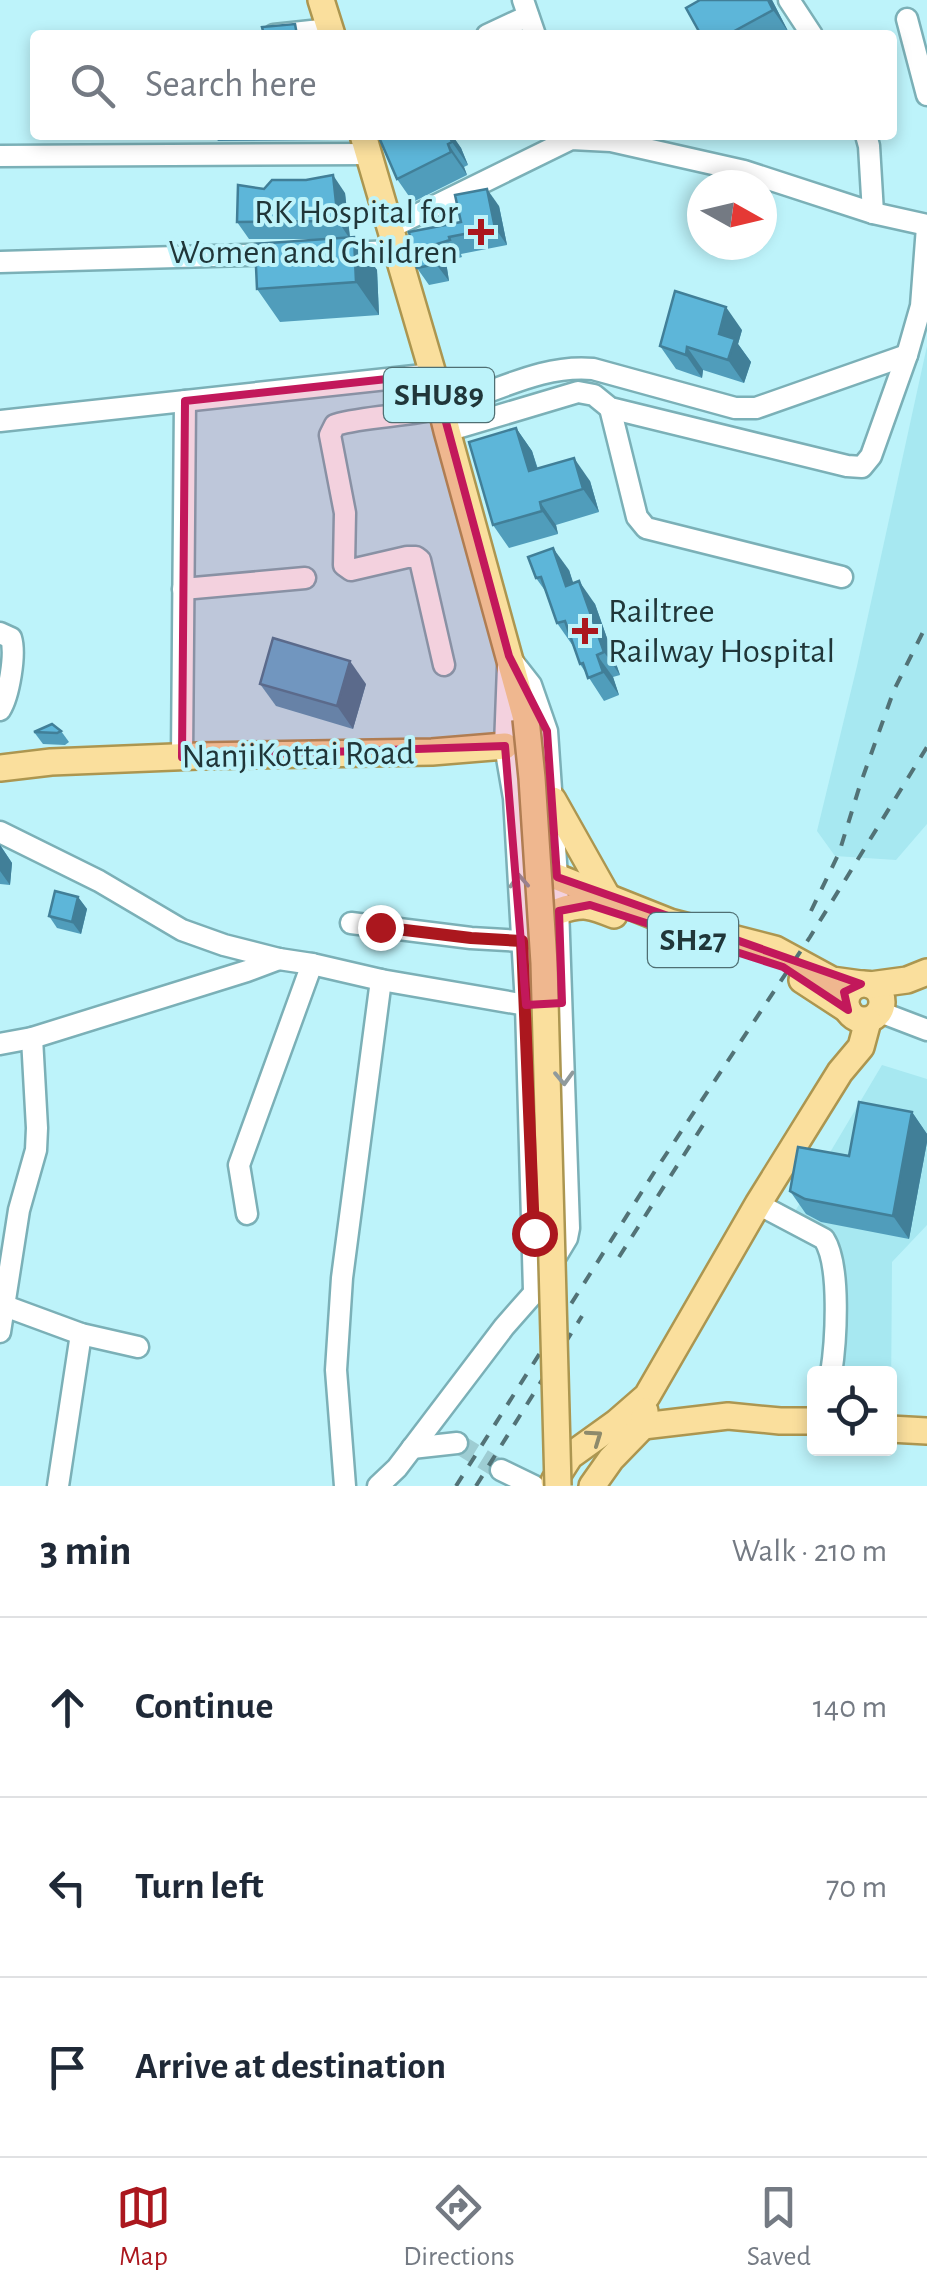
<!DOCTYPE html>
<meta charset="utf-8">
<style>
:root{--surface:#fff;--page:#f6f6f7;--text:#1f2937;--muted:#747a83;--line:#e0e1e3;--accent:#ab171e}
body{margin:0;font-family:"Alegreya Sans",sans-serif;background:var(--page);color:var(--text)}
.controls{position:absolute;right:30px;bottom:30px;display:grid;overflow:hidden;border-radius:10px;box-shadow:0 5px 15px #0003}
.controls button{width:90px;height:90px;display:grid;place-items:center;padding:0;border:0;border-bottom:2px solid var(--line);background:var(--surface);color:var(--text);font:50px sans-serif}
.compass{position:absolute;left:687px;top:170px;width:90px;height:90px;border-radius:50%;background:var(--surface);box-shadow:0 5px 15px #0003;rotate:98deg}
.stop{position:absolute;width:30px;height:30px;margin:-22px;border:8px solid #ab171e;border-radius:50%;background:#fff}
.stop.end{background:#ab171e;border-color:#fff;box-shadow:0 2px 10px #0008}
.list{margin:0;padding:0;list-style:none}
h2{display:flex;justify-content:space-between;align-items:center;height:130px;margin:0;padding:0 40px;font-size:42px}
h2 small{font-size:32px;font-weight:400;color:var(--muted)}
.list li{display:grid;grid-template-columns:65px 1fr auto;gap:30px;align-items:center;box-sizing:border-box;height:180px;padding:0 40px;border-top:2px solid var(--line)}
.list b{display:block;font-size:38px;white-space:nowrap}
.list em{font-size:32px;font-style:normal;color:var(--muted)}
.icon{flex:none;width:55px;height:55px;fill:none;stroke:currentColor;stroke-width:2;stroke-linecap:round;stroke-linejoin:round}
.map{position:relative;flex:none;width:927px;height:1486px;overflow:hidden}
.search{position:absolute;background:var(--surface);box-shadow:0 5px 15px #0003;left:30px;right:30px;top:30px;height:110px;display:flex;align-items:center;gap:25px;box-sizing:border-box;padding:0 35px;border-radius:10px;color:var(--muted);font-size:38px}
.sheet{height:670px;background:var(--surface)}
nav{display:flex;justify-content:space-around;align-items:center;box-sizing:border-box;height:140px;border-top:2px solid var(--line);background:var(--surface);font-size:28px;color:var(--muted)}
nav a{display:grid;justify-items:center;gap:5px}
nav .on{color:var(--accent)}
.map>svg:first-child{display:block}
.built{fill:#a7e8f1}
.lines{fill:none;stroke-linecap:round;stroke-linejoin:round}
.minor-tunnel{stroke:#9ecdd3;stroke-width:20;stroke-dasharray:20 10;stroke-linecap:butt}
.minor-casing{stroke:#7bb0b7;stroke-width:25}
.major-casing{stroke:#ac9650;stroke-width:30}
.minor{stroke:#fff;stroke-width:20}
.major{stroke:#fadf9d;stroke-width:25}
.rail{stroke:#527276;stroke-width:4;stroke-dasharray:12 12;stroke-linecap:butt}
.major-bridge-casing{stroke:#ac9650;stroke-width:30;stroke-linecap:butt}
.major-bridge{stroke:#fadf9d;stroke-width:25}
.wall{fill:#509dbb}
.shaded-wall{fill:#417f98}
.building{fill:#5db6d9;stroke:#417f98;stroke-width:2.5}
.oneway{stroke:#909a9c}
.oneway2{stroke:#8d8a6b}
.route{stroke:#ab171e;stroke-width:12}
.marked{fill:#c2185b;fill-opacity:0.2;stroke:#c2185b;stroke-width:8;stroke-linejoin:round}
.poi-dot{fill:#ab171e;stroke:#bdf3fa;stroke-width:4}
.labels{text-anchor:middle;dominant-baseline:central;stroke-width:8;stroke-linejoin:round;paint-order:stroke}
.shield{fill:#bdf3fa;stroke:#4f6f73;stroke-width:2.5}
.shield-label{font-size:32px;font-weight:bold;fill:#203639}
.poi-label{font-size:35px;fill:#203639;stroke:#bdf3fa;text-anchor:end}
.street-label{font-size:35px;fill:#203639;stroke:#bdf3fa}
</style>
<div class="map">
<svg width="927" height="1486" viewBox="0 0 927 1486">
<rect width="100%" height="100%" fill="#bdf3fa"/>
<g class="built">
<path d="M927,346V824L896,860L835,856L817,831L857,666Z"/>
<path d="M882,1065L927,1079V1225L892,1262L891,1404H890V1374L841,1373L843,1283L794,1213Z"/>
</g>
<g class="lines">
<path class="minor-tunnel" d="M457,1443L501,1470"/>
<defs>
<g id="minor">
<path d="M523,0L535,35"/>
<path d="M789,0L812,35"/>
<path d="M907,19L927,95"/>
<path d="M274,35L330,29"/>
<path d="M487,35L528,16"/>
<path d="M866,135L869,146L873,213"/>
<path d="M0,156L368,154"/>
<path d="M392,227L571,139L611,141L744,171L873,213L927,225"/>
<path d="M340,253L398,251"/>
<path d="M0,262L281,254"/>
<path d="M610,408L637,517L646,528L842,577"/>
<path d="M0,421L433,374"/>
<path d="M447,431L578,392L594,395L610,408L847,466L862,467L871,456L907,355L921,306L927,227"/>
<path d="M183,589L305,578"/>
<path d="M0,633L11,638C16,654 9,696 0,710"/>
<path d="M444,665L420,560L416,557H407L351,570L344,565L345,513L330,435L335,425C370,415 408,417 443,407C493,394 540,364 593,369L735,408H756L907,355"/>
<path d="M508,667L505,746L514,798L526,1005L534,1291"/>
<path d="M182,757L185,401"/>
<path d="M0,832L99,881L182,930L224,945L279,959L312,964L381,980L526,1005H535"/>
<path d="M351,923L471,938L522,941"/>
<path d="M880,1012L927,1030"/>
<path d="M0,1044L32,1038L247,971L279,959"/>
<path d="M758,1204L824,1239C841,1265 836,1342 831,1374"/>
<path d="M247,1214L239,1165L312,964"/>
<path d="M5,1306L81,1334L138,1347"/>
<path d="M0,1332L19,1210L36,1150L37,1128L32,1038"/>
<path d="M412,1448L457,1443"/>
<path d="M501,1470L534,1486"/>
<path d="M58,1486L81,1334"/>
<path d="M345,1486L336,1370L342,1278L381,980"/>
<path d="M378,1486L397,1468L504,1327L534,1293L567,1238L569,1228L557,877L547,731L531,685L513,662"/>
</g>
<g id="major">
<path d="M321,0L332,35"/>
<path d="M363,135L433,374L447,431L526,719"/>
<path d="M0,768L51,762L198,756L432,752L505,746"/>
<path d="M553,800L607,896"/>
<path d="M557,877L670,922L775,949L832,980L861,984"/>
<path d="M559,911C583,903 590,905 614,915"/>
<path d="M802,980L848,1010"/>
<circle cx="864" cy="1002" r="18"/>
<path d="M870,985L907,980L927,972"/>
<path d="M643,1426L728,1416L780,1421H814"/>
<path d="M890,1429L927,1431"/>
<path d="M554,1481L570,1456L616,1423L647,1396L758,1204L840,1072L861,1047L868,1021"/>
<path d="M592,1486L611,1459L643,1426L645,1411"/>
</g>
</defs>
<use href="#minor" class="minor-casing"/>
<use href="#major" class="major-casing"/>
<use href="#minor" class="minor"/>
<use href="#major" class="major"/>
<g class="rail">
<path d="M811,911L839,853L860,785L894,690L927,624"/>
<path d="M619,1257L705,1122"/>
<path d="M456,1486L655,1171L810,937L927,747"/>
<path d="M476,1486L582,1316"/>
</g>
<defs>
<path id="major-bridge" d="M526,719L532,778L544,963L558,1486"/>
</defs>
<use href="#major-bridge" class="major-bridge-casing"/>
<use href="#major-bridge" class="major-bridge"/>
</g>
<g class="wall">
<path d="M700,0H772L789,33L786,35H701Z"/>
<path d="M213,135H335V140L218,141Z"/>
<path d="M452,135L461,148L468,165L464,167L467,175L413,202L397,179Z"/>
<path d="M264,189L345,193L350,237L377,270L379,315L280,322L257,289L327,239H249L237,222Z"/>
<path d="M499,206L507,245L461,254L462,257L446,262L449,281L429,285L417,268L409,232L461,222Z"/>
<path d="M742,330L738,344L751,362L744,383L703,370L702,378L676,369L660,346Z"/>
<path d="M516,428L532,451L538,469L590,481L599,512L556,525L558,534L509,548L493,525Z"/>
<path d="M569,570L573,584L595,604L620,675L613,677L619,695L604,701L580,664L573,646L557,623L546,592L536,578Z"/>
<path d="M260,684H366L353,729L276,706Z"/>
<path d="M61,731L69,742L65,745L43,744L34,732Z"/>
<path d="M0,845L12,863L10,885L0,884Z"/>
<path d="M78,897L87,909L81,934L57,928L49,916Z"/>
<path d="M912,1112L927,1134V1142L909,1239L821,1222L806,1214L790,1191L849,1156Z"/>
</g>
<g class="shaded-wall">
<path d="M768,0H772L789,33L773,10Z"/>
<path d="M449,135H452L461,148L468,165L452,142Z"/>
<path d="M448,144L464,167L467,175L451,152Z"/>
<path d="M333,175L345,193L350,239L338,221Z"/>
<path d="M487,189L499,206L507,245L495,228Z"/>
<path d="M354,237L377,270L379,315L356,282Z"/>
<path d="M434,245L446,262L449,281L436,264Z"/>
<path d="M726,307L742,330L738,344L751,362L744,383L728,360L719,334Z"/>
<path d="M687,347L703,370L702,378L686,355Z"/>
<path d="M516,428L532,451L545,494L529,471Z"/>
<path d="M574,458L590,481L599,512L583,489Z"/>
<path d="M540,502L556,525L558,534L542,511Z"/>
<path d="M553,548L569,570L582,609L566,586Z"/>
<path d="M579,581L595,604L620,675L604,652Z"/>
<path d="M597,655L613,677L619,695L603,672Z"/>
<path d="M350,661L366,684L353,729L337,706Z"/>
<path d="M0,845L12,863L10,885L0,871Z"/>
<path d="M78,897L87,909L81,934L72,922Z"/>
<path d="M912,1112L927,1134V1142L909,1239L893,1216Z"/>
</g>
<g class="building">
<path d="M700,0H768L773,10L727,35H701L686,8Z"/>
<path d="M295,24L297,35H264L262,27Z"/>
<path d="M378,135H449L452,142L448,144L451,152L397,179Z"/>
<path d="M333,175L338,221L237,222L238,185L264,189L272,180H306Z"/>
<path d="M487,189L495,228L449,237L450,240L434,245L436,264L417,268L409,232L461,222L455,195Z"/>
<path d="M354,237L356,282L257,289L255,244Z"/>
<path d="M675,291L726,307L719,334L735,339L728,360L687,347L686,355L660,346Z"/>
<path d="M516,428L529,471L574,458L583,489L540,502L542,511L493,525L469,442Z"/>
<path d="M553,548L566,586L579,581L604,652L597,655L603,672L588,678L583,663L580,664L565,621L557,623L541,577L536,578L528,557Z"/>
<path d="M273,638L350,661L337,706L260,684Z"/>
<path d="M52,724L61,731L57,733L34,732Z"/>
<path d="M55,891L78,897L72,922L49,916Z"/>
<path d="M859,1102L912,1112L893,1216L805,1199L790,1191L798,1147L849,1156Z"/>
</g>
<defs><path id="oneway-chevron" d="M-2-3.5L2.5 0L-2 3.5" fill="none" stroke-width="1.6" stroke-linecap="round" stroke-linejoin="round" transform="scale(2.5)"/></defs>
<g class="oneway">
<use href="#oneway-chevron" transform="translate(519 881) rotate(-93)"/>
<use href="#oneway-chevron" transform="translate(564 1078) rotate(88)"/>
</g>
<use class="oneway2" href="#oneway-chevron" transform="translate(595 1437) rotate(-35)"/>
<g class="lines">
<path class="route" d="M380,927L471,938L522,941L534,1233"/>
</g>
<path class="marked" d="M433,374L509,656L547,731L557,877L861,984L844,992L848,1010L783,967L590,905L559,911L562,1003L526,1005L505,746L182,757L185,401Z"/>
<g class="poi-dot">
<path d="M476 217h10v10h10v10h-10v10h-10v-10h-10v-10h10z"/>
<path d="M580 616h10v10h10v10h-10v10h-10v-10h-10v-10h10z"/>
</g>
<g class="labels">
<g class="shield">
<rect x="384" y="368" width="110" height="54" rx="8"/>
<rect x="648" y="913" width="90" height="54" rx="8"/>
</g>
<g class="shield-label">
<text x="439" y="395">SHU89</text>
<text x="693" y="940">SH27</text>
</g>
<g class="poi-label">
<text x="458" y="212">RK Hospital for<tspan x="458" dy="40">Women and Children</tspan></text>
<text x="608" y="611" text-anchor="start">Railtree<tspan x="608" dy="40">Railway Hospital</tspan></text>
</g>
<g class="street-label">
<text transform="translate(298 755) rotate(-1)">NanjiKottai Road</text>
</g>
</g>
</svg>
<div class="controls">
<button><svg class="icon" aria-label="locate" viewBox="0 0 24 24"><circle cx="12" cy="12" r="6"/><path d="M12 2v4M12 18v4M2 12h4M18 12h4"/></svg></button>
</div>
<svg class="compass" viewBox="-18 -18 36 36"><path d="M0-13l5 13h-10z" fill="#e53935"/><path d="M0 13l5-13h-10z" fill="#747a83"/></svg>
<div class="stop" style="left:534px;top:1233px"></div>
<div class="stop end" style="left:380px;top:927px"></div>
<div class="search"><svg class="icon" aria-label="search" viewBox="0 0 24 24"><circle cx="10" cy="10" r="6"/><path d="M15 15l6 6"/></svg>Search here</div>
</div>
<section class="sheet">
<h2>3 min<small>Walk · 210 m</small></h2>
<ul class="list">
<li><svg class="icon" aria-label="ahead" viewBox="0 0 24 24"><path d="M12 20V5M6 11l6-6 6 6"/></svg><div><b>Continue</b></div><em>140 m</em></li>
<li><svg class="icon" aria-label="left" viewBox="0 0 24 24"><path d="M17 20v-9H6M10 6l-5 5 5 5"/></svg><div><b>Turn left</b></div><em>70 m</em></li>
<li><svg class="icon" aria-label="arrive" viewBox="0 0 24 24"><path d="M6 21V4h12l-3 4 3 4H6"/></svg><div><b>Arrive at destination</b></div></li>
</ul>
</section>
<nav>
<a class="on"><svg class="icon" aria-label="map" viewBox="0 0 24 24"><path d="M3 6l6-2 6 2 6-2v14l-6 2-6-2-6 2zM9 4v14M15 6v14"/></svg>Map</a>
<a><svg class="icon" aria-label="directions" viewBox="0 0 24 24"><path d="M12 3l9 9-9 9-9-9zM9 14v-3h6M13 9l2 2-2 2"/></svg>Directions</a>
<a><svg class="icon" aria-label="saved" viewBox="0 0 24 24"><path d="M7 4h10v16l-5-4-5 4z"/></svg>Saved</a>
</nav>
